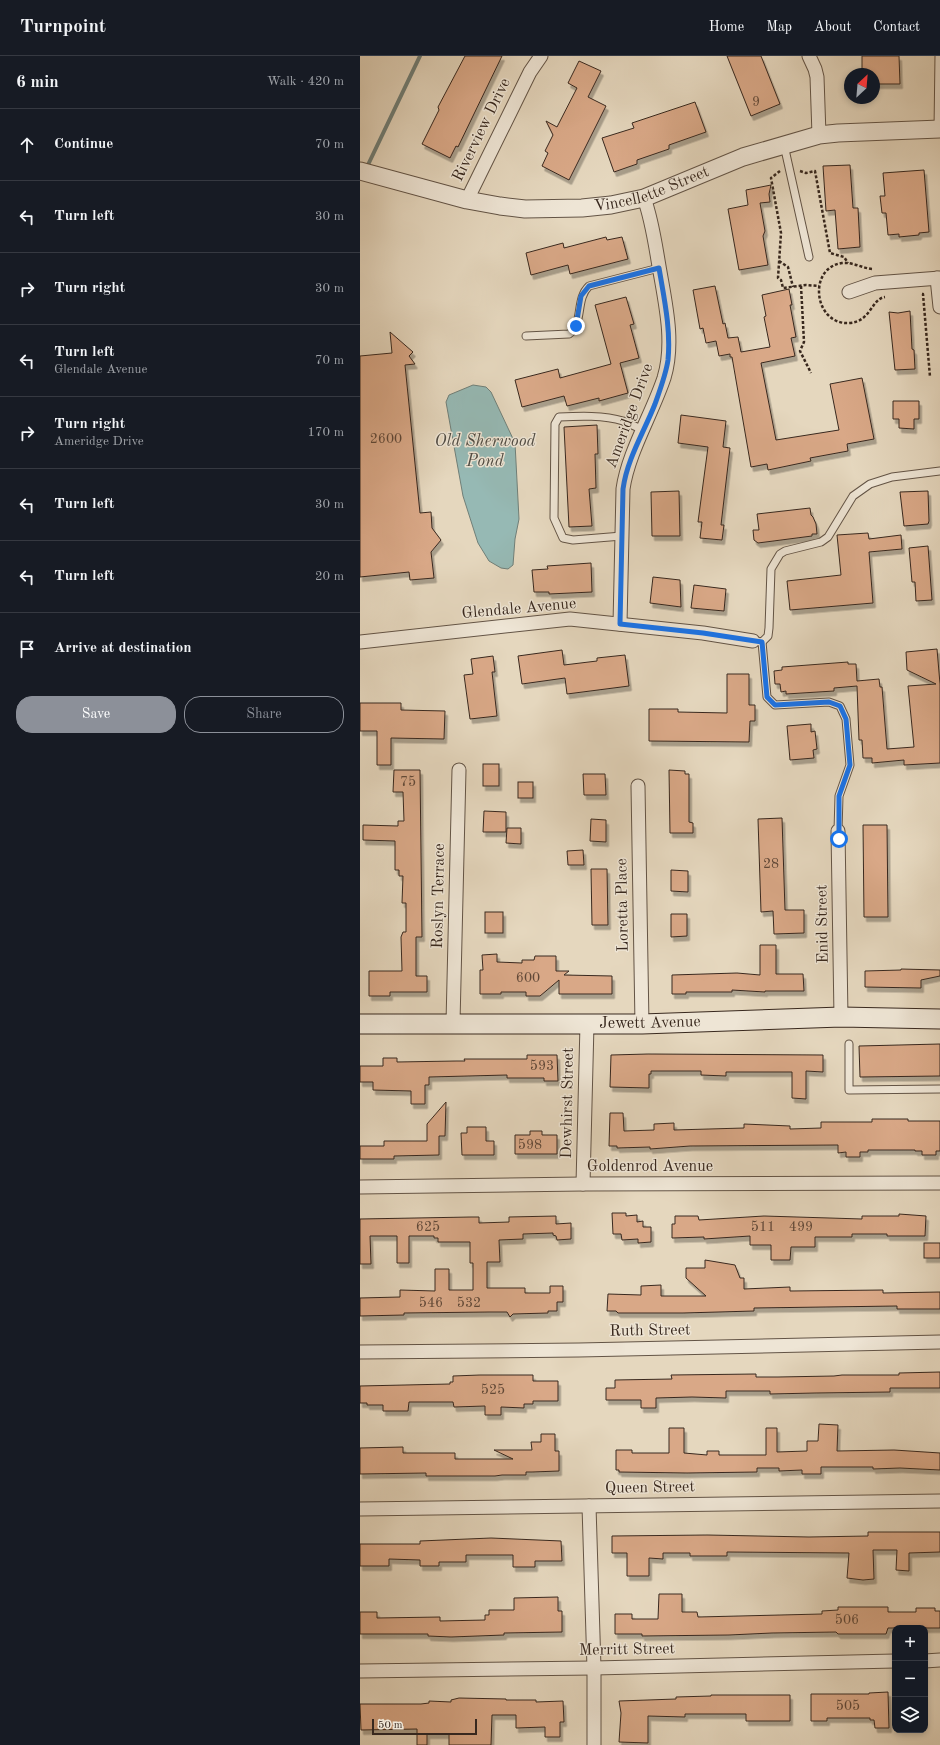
<!DOCTYPE html>
<meta charset="utf-8">
<style>
:root{--surface:#171b24;--page:#242831;--text:#f1f3f6;--muted:#9ea1a6;--line:#363941;--accent:#8c9099}
body{margin:0;font-family:"Old Standard TT",serif;background:var(--page);color:var(--text)}
.controls{position:absolute;right:12px;bottom:12px;display:grid;overflow:hidden;border-radius:8px;box-shadow:0 2px 6px #0003}
.controls button{width:36px;height:36px;display:grid;place-items:center;padding:0;border:0;border-bottom:1px solid var(--line);background:var(--surface);color:var(--text);font:20px sans-serif}
.compass{position:absolute;left:484px;top:12px;width:36px;height:36px;border-radius:50%;background:var(--surface);box-shadow:0 2px 6px #0003;rotate:26deg}
.scale{position:absolute;left:12px;bottom:10px;width:105px;box-sizing:border-box;padding-left:4px;border:2px solid #38281e;border-top:0;font-size:11px;line-height:14px;white-space:nowrap;color:#38281e;-webkit-text-stroke:3px #eee5d5;paint-order:stroke}
.stop{position:absolute;width:12px;height:12px;margin:-9px;border:3px solid #1a73e8;border-radius:50%;background:#fff}
.stop.end{background:#1a73e8;border-color:#fff;box-shadow:0 1px 4px #0008}
.list{margin:0;padding:0;list-style:none}
h2{display:flex;justify-content:space-between;align-items:center;height:52px;margin:0;padding:0 16px;font-size:17px}
h2 small{font-size:13px;font-weight:400;color:var(--muted)}
.list li{display:grid;grid-template-columns:26px 1fr auto;gap:12px;align-items:center;box-sizing:border-box;height:72px;padding:0 16px;border-top:1px solid var(--line)}
.list b{display:block;font-size:15px;white-space:nowrap}
.list p{margin:0;font-size:13px;white-space:nowrap;color:var(--muted)}
.list em{font-size:13px;font-style:normal;color:var(--muted)}
.actions{display:flex;gap:8px;padding:12px 16px}
.actions a{flex:1;padding:9px 0;border:1px solid var(--accent);border-radius:16px;text-align:center;font-size:14px;color:var(--accent)}
.actions .main{background:var(--accent);color:#fff}
.icon{flex:none;width:22px;height:22px;fill:none;stroke:currentColor;stroke-width:2;stroke-linecap:round;stroke-linejoin:round}
.map{position:relative;flex:none;width:580px;height:1689px;overflow:hidden}
header{display:flex;align-items:center;gap:24px;box-sizing:border-box;height:56px;padding:0 20px;background:var(--surface);border-bottom:1px solid var(--line)}
header strong{font-size:19px}
nav{display:flex;gap:22px;margin-inline-start:auto;font-size:14px}
main{display:flex}
aside{flex:1;background:var(--surface)}
.map>svg:first-child{display:block}
.water{fill:#96b9b4;stroke:#707f78}
.lines{fill:none;stroke-linecap:round;stroke-linejoin:round}
.stream{stroke:#707f78;stroke-width:4}
.building{fill:#d9a887;stroke:#38281e;filter:url(#shadow)}
.service-casing{stroke:#635446;stroke-width:9}
.minor-casing{stroke:#635446;stroke-width:15}
.tertiary-casing{stroke:#635446;stroke-width:19}
.secondary-casing{stroke:#38281e;stroke-width:21}
.path{stroke:#38281e;stroke-width:2.5;stroke-dasharray:3 2;stroke-linecap:butt}
.service{stroke:#eee5d5;stroke-width:7}
.minor{stroke:#eee5d5;stroke-width:13}
.tertiary{stroke:#eee5d5;stroke-width:17}
.secondary{stroke:#eee5d5;stroke-width:19}
.route{stroke:#1a73e8;stroke-width:5}
.labels{text-anchor:middle;dominant-baseline:central;stroke-width:3;stroke-linejoin:round;paint-order:stroke}
.number-label{font-size:14px;fill:#604838}
.street-label{font-size:16px;fill:#38281e;stroke:#eee5d5}
.water-label{font-size:17px;font-style:italic;fill:#504c44;stroke:#eee5d5}
</style>
<header>
<strong>Turnpoint</strong>
<nav><a>Home</a><a>Map</a><a>About</a><a>Contact</a></nav>
</header>
<main>
<aside>
<h2>6 min<small>Walk · 420 m</small></h2>
<ul class="list">
<li><svg class="icon" aria-label="ahead" viewBox="0 0 24 24"><path d="M12 20V5M6 11l6-6 6 6"/></svg><div><b>Continue</b></div><em>70 m</em></li>
<li><svg class="icon" aria-label="left" viewBox="0 0 24 24"><path d="M17 20v-9H6M10 6l-5 5 5 5"/></svg><div><b>Turn left</b></div><em>30 m</em></li>
<li><svg class="icon" aria-label="right" viewBox="0 0 24 24"><path d="M7 20v-9h11M14 6l5 5-5 5"/></svg><div><b>Turn right</b></div><em>30 m</em></li>
<li><svg class="icon" aria-label="left" viewBox="0 0 24 24"><path d="M17 20v-9H6M10 6l-5 5 5 5"/></svg><div><b>Turn left</b><p>Glendale Avenue</p></div><em>70 m</em></li>
<li><svg class="icon" aria-label="right" viewBox="0 0 24 24"><path d="M7 20v-9h11M14 6l5 5-5 5"/></svg><div><b>Turn right</b><p>Ameridge Drive</p></div><em>170 m</em></li>
<li><svg class="icon" aria-label="left" viewBox="0 0 24 24"><path d="M17 20v-9H6M10 6l-5 5 5 5"/></svg><div><b>Turn left</b></div><em>30 m</em></li>
<li><svg class="icon" aria-label="left" viewBox="0 0 24 24"><path d="M17 20v-9H6M10 6l-5 5 5 5"/></svg><div><b>Turn left</b></div><em>20 m</em></li>
<li><svg class="icon" aria-label="arrive" viewBox="0 0 24 24"><path d="M6 21V4h12l-3 4 3 4H6"/></svg><div><b>Arrive at destination</b></div></li>
</ul>
<div class="actions"><a class="main">Save</a><a>Share</a></div>
</aside>
<div class="map">
<svg width="580" height="1689" viewBox="0 0 580 1689">
<defs>
<filter id="shadow"><feDropShadow dx="2.5" dy="4.5" stdDeviation="0" flood-color="#0004"/></filter>
</defs>
<rect width="100%" height="100%" fill="#e5d7be"/>
<filter id="stains"><feTurbulence type="fractalNoise" baseFrequency=".005" numOctaves="4"/><feColorMatrix values="0 0 0 0 .2 0 0 0 0 .09 0 0 0 0 .02 0 0 0 .5 -.17"/></filter>
<radialGradient id="worn" r=".72"><stop offset=".6" stop-color="#630" stop-opacity="0"/><stop offset="1" stop-color="#630" stop-opacity=".3"/></radialGradient>
<path class="water" d="M113,329L126,331L131,336L155,387L159,463L155,483L153,509L148,513L141,512L129,505L118,487L103,440L86,346L89,339Z"/>
<g class="lines">
<path class="stream" d="M6,113L60,0"/>
</g>
<g class="building">
<path d="M105,0H142L98,91L96,90L90,102L62,88L79,54L78,51Z"/>
<path d="M367,0H401L420,48L391,60Z"/>
<path d="M502,0H539L540,28H514V18H502Z"/>
<path d="M219,5L241,15L228,41L246,50L209,124L182,110L188,97L185,95L193,79L186,65L197,71L217,32L208,27Z"/>
<path d="M335,46L346,76L309,89V93L277,104V108L254,116L242,82L274,72L272,67Z"/>
<path d="M490,109L493,152H498L500,191L478,193L475,154L466,155L463,110Z"/>
<path d="M564,114L569,176L559,177V179L539,181V178L528,179L526,157H522L520,140H525L523,117Z"/>
<path d="M411,129L409,138L410,146L400,147L405,175L403,180L408,209L379,214L368,153L388,149L386,134Z"/>
<path d="M246,181L247,184L262,181L268,203L210,218L208,209L171,219L166,197L203,187L204,192Z"/>
<path d="M355,230L363,268L365,267L368,282L378,281L381,296L410,291L404,261L406,260L402,239L429,233L432,249H430L436,281L431,282L435,300L401,307L416,384L479,374L470,328L502,322L514,383L487,388L488,395L450,402L451,405L408,414L407,408L391,411L372,301H370V298L359,300L356,285L346,287L343,272L340,273L333,234Z"/>
<path d="M266,241L274,268L270,269L279,302L260,307L268,337L239,345V342L207,350L204,340L162,351L155,324L198,313L200,322L251,308L235,249Z"/>
<path d="M550,255L552,293L554,294L555,313L535,314L529,256L538,257Z"/>
<path d="M30,276L53,296L49,300L55,308L45,309L60,457L71,456L72,472L81,484L71,496L74,522L50,524L49,516L0,521V300L32,297Z"/>
<path d="M533,345H559V363H554V373L539,372V363H533Z"/>
<path d="M321,359L366,365L363,391L370,392L361,469H364L362,484L340,482L342,466H338L348,391L318,387Z"/>
<path d="M237,369L238,398H235L236,432L229,433L232,470L209,471L204,371Z"/>
<path d="M319,435L320,480H292L291,436Z"/>
<path d="M568,435L569,465L568,468L544,470L540,436Z"/>
<path d="M450,452L451,459L453,461L456,468L457,478H452V480L398,487L394,484L393,474H399L397,458Z"/>
<path d="M508,477L509,483L541,479L542,493L509,496L513,547L430,554L427,525L481,519L477,479Z"/>
<path d="M568,490L572,544L556,545L555,526H552L549,492Z"/>
<path d="M231,507L232,536L189,538V536H174L172,514L188,513L187,510Z"/>
<path d="M293,521L320,524L321,551L290,547Z"/>
<path d="M334,529L366,533L364,555L331,552Z"/>
<path d="M577,593L580,628V707L544,709V704L512,707V702H503L502,684H499L497,630L474,632V635L426,638V635L421,636L420,628H415L414,615L422,614V611L488,606V608H496L497,625L519,623L520,631H522L527,693L554,691L548,630L576,628L547,614L546,596Z"/>
<path d="M202,594L204,609L237,605V602L265,599L269,630L207,638L205,622L162,628L158,600Z"/>
<path d="M133,600L135,616H132L137,660L110,663L104,619L113,618L111,603Z"/>
<path d="M367,618H389V649H395V665H390L389,686L289,685V653H318V656L367,657Z"/>
<path d="M0,647H41V654L85,655L84,683L31,682V709H17V675H0Z"/>
<path d="M451,668V676L455,675L457,693L453,694L454,702L430,704L427,670Z"/>
<rect x="123" y="708" width="16" height="22"/>
<path d="M34,714H60L62,881H56V920H67V936H30V940H9V915H42L41,881L43,876H46V847H42L43,820H39V814H35V785L3,784V769L38,770V765H44L43,736H33Z"/>
<path d="M309,714L325,715V718H329V766L333,767V777H310Z"/>
<path d="M223,718H245L246,739H224Z"/>
<rect x="158" y="726" width="15" height="16"/>
<path d="M124,755L146,756V776H123Z"/>
<path d="M422,762L425,854H444V877L414,878L413,855L401,856L398,763Z"/>
<path d="M231,763L246,764V786L230,785Z"/>
<path d="M503,769H527L528,861H504Z"/>
<path d="M147,772H161V788L146,787Z"/>
<path d="M223,794L224,809H208L207,795Z"/>
<path d="M231,813H247L248,869H232Z"/>
<path d="M311,814L328,815V836L311,835Z"/>
<rect x="125" y="856" width="18" height="21"/>
<path d="M311,858H327V880L311,881Z"/>
<path d="M400,889H416V918H443L444,935H405V936L372,934V936H326V938H312V919L377,917L400,919Z"/>
<path d="M137,898V906L162,907V904H174L175,900H196V915H209L204,919L252,920V938H199V924L180,940H166V936H141V938H120V914H123L122,899Z"/>
<path d="M541,913L580,914V920L561,924V932L505,931V915L541,914Z"/>
<path d="M580,988V1020L500,1021L499,990Z"/>
<path d="M288,998L463,999V1016L446,1015V1043L432,1042V1016H366V1020L341,1019V1015H291V1018H289V1032L250,1031L251,999Z"/>
<path d="M167,999H197L198,1025H184V1022H147V1019L69,1021V1029H65V1048H51V1035L13,1034V1026H0V1010H23V1002H37V1006L96,1005H105L104,1003H167Z"/>
<path d="M86,1046L85,1080H79V1099L34,1100V1103H0V1090H24V1085H67V1068Z"/>
<path d="M250,1057H263L264,1075L294,1074V1068L314,1067V1074L384,1072V1068L430,1070V1073L461,1072V1066H512V1063H548V1065H580V1095H576V1099H562V1095H555V1094H508V1096H500V1101H486V1096L478,1097V1089L330,1090L290,1093V1091L257,1092V1090H249Z"/>
<path d="M107,1071H126V1085H134V1099H102L101,1077H107Z"/>
<path d="M170,1075H182V1079H197V1098H155V1079H170Z"/>
<path d="M252,1157H266V1160L277,1159V1166L283,1165V1171H291V1186L278,1187V1183L262,1184L261,1178H253Z"/>
<path d="M539,1158L566,1160L565,1180H527V1178H492V1181H455V1191H431L430,1204H411V1189H390V1180L344,1183V1181L312,1182V1168H315V1160H338L339,1164L404,1160L502,1163V1160H539Z"/>
<path d="M196,1160V1168L211,1167V1183L197,1184L196,1180L193,1179V1177L163,1178V1183L139,1184L140,1206H127V1232H165V1237H190V1230H203V1246H197V1255H188V1257L153,1258L150,1261L147,1256H129L44,1257V1259L0,1260V1242L40,1241V1234L75,1235V1213H89V1234H113V1207H110V1186H78V1182H74V1180H49V1207H37V1180H10L11,1208H0V1163L111,1161H119V1167L149,1166V1161Z"/>
<rect x="564" y="1187" width="16" height="15"/>
<path d="M345,1204L375,1209L380,1222H384V1233L430,1231V1235L523,1234V1237L580,1236V1253H537V1250L394,1252V1255L323,1257H258L256,1255H247L248,1238L281,1239V1230L301,1229V1240H346L326,1222V1212H345Z"/>
<path d="M580,1316V1332H530V1336L455,1337L410,1338V1335H366V1342L332,1341L296,1342V1352H281V1344H246V1332H255V1324L312,1323L311,1319L396,1318V1321H418L474,1320L482,1319H539V1317Z"/>
<path d="M120,1319H173V1325H198V1345H173V1348H164V1352L141,1351V1359H125V1350L94,1351L93,1346H49L48,1355H23V1349H7V1347H0V1330L90,1328V1326H93V1320Z"/>
<path d="M459,1368L478,1369L477,1395L534,1394L580,1397V1414L540,1412L513,1413V1411H461V1418H442V1414L419,1415V1412H397V1416L327,1417L259,1416V1414H256V1394H272V1397H309V1372H324V1397L347,1399V1395H359V1399H406V1372H417V1396L447,1395V1385H458Z"/>
<path d="M181,1378H195V1395H199V1415L172,1416H166V1419H142L135,1420H66V1417L0,1418V1392L43,1391V1397H95V1403H153L134,1394H172L171,1386H181Z"/>
<path d="M508,1476H580V1496L549,1497V1515L536,1514L537,1494H513L514,1523L503,1524L487,1522L489,1497L367,1496V1500H330V1497H303V1503L289,1502V1520H267V1497H252V1480L347,1479L449,1481L508,1480Z"/>
<path d="M131,1482L201,1485L202,1505H175V1511H153V1499H106V1506H79V1510H60V1504L29,1503V1510H0V1488H60V1485Z"/>
<path d="M299,1538H322V1556H337L338,1561L462,1558V1555L478,1554V1551H528V1556H556V1552H575V1555H580V1572H528L526,1578H478L476,1576L412,1577L369,1579L282,1580V1578H255V1558H272V1563H298Z"/>
<path d="M198,1541V1555H202V1576L144,1577V1579L91,1581L68,1580V1578H0V1556H17V1562L80,1561V1565L125,1564V1559H129V1554H154V1542Z"/>
<path d="M528,1636L529,1672H515L514,1664H510V1662H467V1665H451V1638H509V1637Z"/>
<path d="M351,1639H430V1665H386V1658H325V1661L288,1660V1687L259,1686L261,1657L259,1645L316,1643V1641L351,1640Z"/>
<path d="M99,1642L146,1643V1644H176V1646L203,1645L204,1666H200V1681H185V1671L156,1672V1659H132L131,1689H89V1678H67V1689H57V1673L1,1674L0,1648H61L69,1647V1645L91,1646V1644Z"/>
</g>
<g class="lines">
<defs>
<g id="service">
<path d="M578,73L579,0"/>
<path d="M424,89L449,201"/>
<path d="M166,280L209,278C224,268 215,243 229,230L299,212"/>
<path d="M262,480L213,484L203,482L194,462L195,368L199,361C219,360 244,359 263,365C270,368 277,371 283,374"/>
<path d="M393,585L402,586L408,580L409,572L411,513L420,498L425,495L461,486L468,481L493,440L510,428L532,421L580,415"/>
<path d="M402,586L407,641L415,649L469,646L480,650L486,663L490,709L479,740L478,775"/>
<path d="M489,988V1034L580,1033"/>
</g>
<g id="minor">
<path d="M449,0L455,13L457,21L459,79"/>
<path d="M107,144L170,16L181,0"/>
<path d="M577,222L580,251"/>
<path d="M489,236L515,227L580,222"/>
<path d="M260,568L263,433C268,397 292,358 304,322C315,286 305,246 299,210C295,187 292,164 284,142"/>
<path d="M0,586L210,563L343,577L393,585"/>
<path d="M278,730L282,968"/>
<path d="M478,775L481,961"/>
<path d="M93,967L99,714"/>
<path d="M223,1128L227,968"/>
<path d="M0,1131L223,1128L580,1127"/>
<path d="M0,1296L219,1294L580,1286"/>
<path d="M229,1450L234,1612V1689"/>
<path d="M0,1453L580,1445"/>
<path d="M565,1605L580,1604"/>
<path d="M0,1615L234,1612L535,1605"/>
</g>
<g id="tertiary">
<path id="s1" d="M0,115L107,144L140,150L165,153L222,152L251,149L284,142L383,101L459,79L478,77L580,73"/>
</g>
<g id="secondary">
<path id="s2" d="M0,968H282L481,961L580,963"/>
</g>
</defs>
<use href="#service" class="service-casing"/>
<use href="#minor" class="minor-casing"/>
<use href="#tertiary" class="tertiary-casing"/>
<use href="#secondary" class="secondary-casing"/>
<g class="path">
<path d="M420,115L411,122L421,177L418,222L421,224L423,232L446,229L459,230"/>
<path d="M440,115L446,117L455,115L470,197L484,201L488,207"/>
<path d="M419,205L428,211L433,231"/>
<path d="M512,213C502,212 493,206 482,207C447,212 454,269 489,267C511,266 511,243 525,241"/>
<path d="M441,230L444,286L440,295L451,317"/>
<path d="M562,238H563L570,321"/>
</g>
<use href="#service" class="service"/>
<use href="#minor" class="minor"/>
<use href="#tertiary" class="tertiary"/>
<use href="#secondary" class="secondary"/>
</g>
<g class="lines">
<path class="route" d="M216,270L221,240L229,230L299,212C304,242 311,273 308,304C306,318 300,334 295,348C284,376 267,403 263,433L260,568L343,577L402,586L407,641L415,649L469,646L480,650L486,663L490,709L479,740V783"/>
</g>
<g class="labels">
<g class="number-label">
<text x="396" y="46">9</text>
<text x="26" y="383">2600</text>
<text x="48" y="726">75</text>
<text x="411" y="808">28</text>
<text x="168" y="922">600</text>
<text x="182" y="1010">593</text>
<text x="170" y="1089">598</text>
<text x="68" y="1171">625</text>
<text x="403" y="1171">511</text>
<text x="441" y="1171">499</text>
<text x="71" y="1247">546</text>
<text x="109" y="1247">532</text>
<text x="133" y="1334">525</text>
<text x="487" y="1564">506</text>
<text x="488" y="1650">505</text>
</g>
<g class="street-label">
<text transform="translate(122 74) rotate(-64)">Riverview Drive</text>
<text stroke="none"><textPath href="#s1" startOffset="299">Vincellette Street</textPath></text>
<text transform="translate(270 360) rotate(-70)">Ameridge Drive</text>
<text transform="translate(159 553) rotate(-5)">Glendale Avenue</text>
<text transform="translate(79 840) rotate(-89)">Roslyn Terrace</text>
<text transform="translate(263 849) rotate(-91)">Loretta Place</text>
<text transform="translate(463 868) rotate(-91)">Enid Street</text>
<text stroke="none"><textPath href="#s2" startOffset="290">Jewett Avenue</textPath></text>
<text transform="translate(208 1047) rotate(-89)">Dewhirst Street</text>
<text x="290" y="1111">Goldenrod Avenue</text>
<text transform="translate(290 1275) rotate(-1)">Ruth Street</text>
<text transform="translate(290 1432) rotate(-1)">Queen Street</text>
<text transform="translate(267 1594) rotate(-1)">Merritt Street</text>
</g>
<g class="water-label">
<text x="125" y="385">Old Sherwood<tspan x="125" dy="20">Pond</tspan></text>
</g>
</g>
<rect width="100%" height="100%" filter="url(#stains)"/>
<rect width="100%" height="100%" fill="url(#worn)"/>
</svg>
<div class="controls">
<button>+</button>
<button>−</button>
<button><svg class="icon" aria-label="layers" viewBox="0 0 24 24"><path d="M12 4l9 5-9 5-9-5zM3 14l9 5 9-5"/></svg></button>
</div>
<svg class="compass" viewBox="-18 -18 36 36"><path d="M0-13l5 13h-10z" fill="#e53935"/><path d="M0 13l5-13h-10z" fill="#9ea1a6"/></svg>
<div class="scale">50 m</div>
<div class="stop" style="left:479px;top:783px"></div>
<div class="stop end" style="left:216px;top:270px"></div>
</div>
</main>
